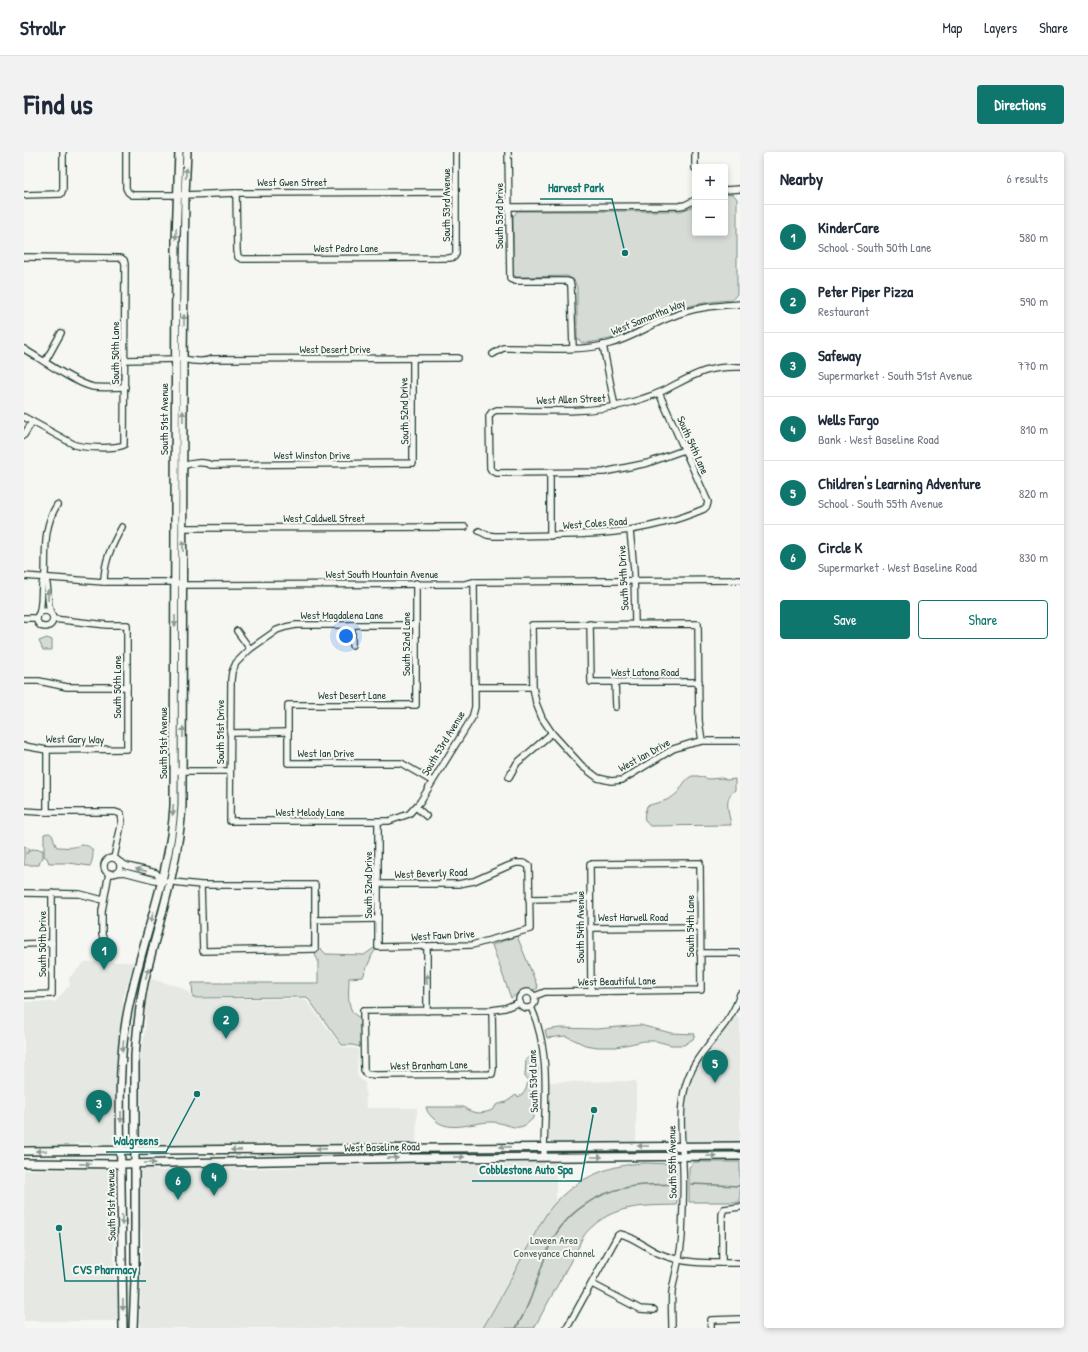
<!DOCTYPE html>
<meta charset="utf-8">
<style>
:root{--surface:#fff;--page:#f2f2f3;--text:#1f2937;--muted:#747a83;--line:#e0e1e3;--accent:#0f766e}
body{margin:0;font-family:"Patrick Hand",sans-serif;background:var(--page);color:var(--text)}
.controls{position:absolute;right:12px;top:12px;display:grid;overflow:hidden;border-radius:4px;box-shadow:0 2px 6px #0003}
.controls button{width:36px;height:36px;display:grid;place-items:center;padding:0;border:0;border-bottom:1px solid var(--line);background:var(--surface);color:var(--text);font:20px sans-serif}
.you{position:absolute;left:322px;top:484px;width:14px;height:14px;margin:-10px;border:3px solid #fff;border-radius:50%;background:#1a73e8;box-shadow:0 0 0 6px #1a73e833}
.badge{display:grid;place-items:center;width:26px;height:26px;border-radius:50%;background:var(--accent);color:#fff;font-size:13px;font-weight:700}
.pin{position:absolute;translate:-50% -33px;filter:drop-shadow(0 1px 2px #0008)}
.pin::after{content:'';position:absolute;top:21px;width:14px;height:12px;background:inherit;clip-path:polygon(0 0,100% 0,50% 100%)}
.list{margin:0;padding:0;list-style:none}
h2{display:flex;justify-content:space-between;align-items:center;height:52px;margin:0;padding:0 16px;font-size:17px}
h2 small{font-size:13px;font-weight:400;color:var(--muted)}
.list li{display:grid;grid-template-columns:26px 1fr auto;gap:12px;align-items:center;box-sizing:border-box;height:64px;padding:0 16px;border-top:1px solid var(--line)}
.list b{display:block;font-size:15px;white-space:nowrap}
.list p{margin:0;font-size:13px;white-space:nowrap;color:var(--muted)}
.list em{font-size:13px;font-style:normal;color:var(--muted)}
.actions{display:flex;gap:8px;padding:12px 16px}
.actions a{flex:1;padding:9px 0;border:1px solid var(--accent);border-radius:4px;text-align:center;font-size:14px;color:var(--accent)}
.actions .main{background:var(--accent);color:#fff}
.map{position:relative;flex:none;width:716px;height:1176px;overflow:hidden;border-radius:4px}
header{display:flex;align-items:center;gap:24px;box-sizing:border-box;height:56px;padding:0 20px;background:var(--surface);border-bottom:1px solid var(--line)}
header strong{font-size:19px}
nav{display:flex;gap:22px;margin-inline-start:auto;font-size:14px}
.intro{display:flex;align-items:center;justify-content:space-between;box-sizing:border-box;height:96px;padding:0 24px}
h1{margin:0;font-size:28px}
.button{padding:10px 18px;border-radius:4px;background:var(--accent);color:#fff;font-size:14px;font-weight:700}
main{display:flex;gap:24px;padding:0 24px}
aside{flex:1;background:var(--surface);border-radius:4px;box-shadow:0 2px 6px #0003}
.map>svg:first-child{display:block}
.built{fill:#e6e8e4}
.green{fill:#d6dbd6;stroke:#7a8c85}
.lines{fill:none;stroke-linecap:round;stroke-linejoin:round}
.stream{stroke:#72847d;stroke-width:1.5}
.minor-casing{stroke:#1f3d34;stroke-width:8}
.major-casing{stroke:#1f3d34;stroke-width:10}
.minor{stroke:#f6f6f2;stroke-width:5.5}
.major{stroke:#f6f6f2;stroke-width:7}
.oneway{fill:#8a9a93}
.labels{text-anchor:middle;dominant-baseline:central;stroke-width:4;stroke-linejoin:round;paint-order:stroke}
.street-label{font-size:11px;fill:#1f3d34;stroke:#f6f6f2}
.park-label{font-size:11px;fill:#445d54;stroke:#f6f6f2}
.leader{fill:none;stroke:#0f766e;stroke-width:1.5}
.callout-dot{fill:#0f766e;stroke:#f6f6f2;stroke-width:1.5}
.callout-label{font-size:12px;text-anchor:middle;font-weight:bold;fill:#0f766e;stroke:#f6f6f2;stroke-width:4;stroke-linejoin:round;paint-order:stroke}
</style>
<header>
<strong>Strollr</strong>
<nav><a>Map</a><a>Layers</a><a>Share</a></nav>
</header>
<div class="intro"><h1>Find us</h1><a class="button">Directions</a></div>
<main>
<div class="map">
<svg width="716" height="1176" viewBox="0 0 716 1176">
<rect width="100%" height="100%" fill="#f6f6f2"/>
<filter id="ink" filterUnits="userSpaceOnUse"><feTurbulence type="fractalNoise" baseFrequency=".025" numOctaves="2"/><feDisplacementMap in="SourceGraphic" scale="8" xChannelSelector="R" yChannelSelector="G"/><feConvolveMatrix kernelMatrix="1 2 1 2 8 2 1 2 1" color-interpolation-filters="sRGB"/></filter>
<g filter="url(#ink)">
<g class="built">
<path d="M61,810H110L99,846L98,868L92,913L91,990L86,993L53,991L45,994H17L0,993V850H31L43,836L46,835L45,826Z"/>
<path d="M126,827L157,835L173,847H281L318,895L334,897L333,922L335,926L341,931L342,956H393L392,992L297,993L255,991L237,993L122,994L118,992L116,990L115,986L117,969V935L115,919L122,871L121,852Z"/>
<path d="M711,862L716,867V989L661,990V950L669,922L675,911L703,875Z"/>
<path d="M612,929V990L530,991L525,988V930Z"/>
<path d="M400,1009L424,1011H440L457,1009L532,1010V1051L513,1077L459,1176H116L118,1080L115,1074V1026L116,1019L122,1016L138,1019H156L170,1016L197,1015L221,1017L277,1015L294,1012L338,1014L354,1010Z"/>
<path d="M86,1017L90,1019L93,1024L89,1040L90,1122L93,1141L94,1169H0V1018Z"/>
</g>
<g class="green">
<path d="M708,42L710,43L713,47V142L708,148C686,149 665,153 645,161C632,165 621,173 609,179C593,186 576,190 558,191L553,186V135L550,128L543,124L493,125L489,123V65L493,59H657L671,54V81H701V43Z"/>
<path d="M23,486L28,488V498H19L15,489Z"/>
<path d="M668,624H674L685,627L698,626L703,628L711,627V638C699,646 705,661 707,673L626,674C618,667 620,664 623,654C633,650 644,650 652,642C659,636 659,628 668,624Z"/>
<path d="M25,681C31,683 29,690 33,695C38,695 44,696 49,695C52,695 55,693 58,693C72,693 70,705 66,714L45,711H25L23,706L20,704V682Z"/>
<path d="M0,694L6,697L2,702L8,697L19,698V706L16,708L15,713H0Z"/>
<path d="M493,784L514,836L510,838H500L487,846L468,793Z"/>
<path d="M350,796L352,797L348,803L339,825L325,826C325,839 321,861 337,866V895L328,893H318L283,845L169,846L168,831H294V808L291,803L297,797L302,802L340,803Z"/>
<path d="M616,873L647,881L671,882L669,887L660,893H647L632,889H620L592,895H574L561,893L542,884L523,886L521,878L536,876L573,877Z"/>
<path d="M506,905L512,908L514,918L510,940L509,966C494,984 485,970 467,970C448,970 423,983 408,965C405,962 403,960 402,955H440C448,963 461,962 470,957L472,953L482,950L492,943L494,945C502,942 503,935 504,927L501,925L502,907Z"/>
<path d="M670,1010H716V1050H665V1015Z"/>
<path d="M620,1011L650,1012L652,1016L653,1053C623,1054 593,1052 569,1074C563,1079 557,1086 555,1094L510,1176H459C473,1152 486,1128 499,1104C507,1090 514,1074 523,1061C546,1029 581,1013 620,1011Z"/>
</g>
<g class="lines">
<g class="stream">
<path d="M667,1032L716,1034"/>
<path d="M492,1176C507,1152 513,1126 523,1100C536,1065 569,1041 605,1035C620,1032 636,1033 651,1032"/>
</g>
<defs>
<g id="minor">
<path d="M102,0V36L104,40L108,43H161L212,41L432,40"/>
<path d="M484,0L486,127L491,129H542L546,130L547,134L549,196"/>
<path d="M671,0V16"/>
<path d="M701,38L716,37"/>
<path d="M212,41L213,99L214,105L218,107L425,106L430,105L432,102V0"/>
<path d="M0,43L37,42L39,37V0"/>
<path d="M484,55L655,54L661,53L671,48"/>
<path d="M0,105L97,106L100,108L101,112L100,293C90,297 62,296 51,293L0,265"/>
<path d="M579,193L591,255"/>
<path d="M0,197C18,208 51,231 69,235C79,236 91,235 101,235"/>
<path d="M469,202L479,196H484C515,196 555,200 585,192C609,186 625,173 647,165C671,155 691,154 716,152"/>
<path d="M159,207C168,209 179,211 188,207L434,206"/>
<path d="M101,208L154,207"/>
<path d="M21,210L37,181"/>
<path d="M0,283L8,270"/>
<path d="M660,298L624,311L580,320L473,321L468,319L466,316L465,264L468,260L473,258C513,258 563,262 601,252C615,248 629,244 641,238C670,223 682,214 716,215"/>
<path d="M159,314C167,311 180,309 187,313L389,311V206"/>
<path d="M526,321V384"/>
<path d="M159,376L441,375"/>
<path d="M455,379L463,383L470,384C544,383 610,387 680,357L683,354L684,350L635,241"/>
<path d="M606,379L610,418L611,472"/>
<path d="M0,424L80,430H151L159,433H167L441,432L450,430L716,428"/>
<path d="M21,425C26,437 22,449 27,461"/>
<path d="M80,430C80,409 88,393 98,375"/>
<path d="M392,431V553H264V611H377L408,629"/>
<circle cx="21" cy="467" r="8"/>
<path d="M15,462C18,453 17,444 18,434C18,430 20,427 21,422C22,398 19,375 33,353"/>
<path d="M0,466H13"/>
<path d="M566,472L567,530H675"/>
<path d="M392,473H272L262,475L253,478L226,497L212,511L208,520L207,528L206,669H365L385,662L396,650L448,566L451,555L450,430"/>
<path d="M213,479L226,497"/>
<path d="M328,493V473"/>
<path d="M0,529H15L43,535H103"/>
<path d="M591,530L592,555"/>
<path d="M451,535H509"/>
<path d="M206,581L264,580"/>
<path d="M678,589L675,569L674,472L508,473L509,535L512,551L518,566L528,581L558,614L574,626L587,629L598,628L649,597L665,592L678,589H716"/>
<path d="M0,594L23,598L103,597V473H83L29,467"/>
<path d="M150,619H206"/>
<path d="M485,625L493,611L528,581"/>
<path d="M392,655L402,664"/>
<path d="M0,659L15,660H91L97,662L98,669L90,706"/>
<path d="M23,660V598"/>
<path d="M354,670V795L448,793L506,777L505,714L499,711H492L484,714L450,729L434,732H354"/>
<circle cx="88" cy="714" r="8"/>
<path d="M94,709L103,714L132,721L138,728"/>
<path d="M91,721L100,720L131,728L177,733H291V797L179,799L177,733"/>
<path d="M0,741L56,742L79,748"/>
<path d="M505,747L566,746"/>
<path d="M291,768L354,767"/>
<path d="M566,776L676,775"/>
<path d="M0,792L28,791"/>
<path d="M403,795V859"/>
<path d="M84,797L78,783V759L85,721"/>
<path d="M676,801H716"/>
<circle cx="503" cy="848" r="8"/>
<path d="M0,843L28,842V741"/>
<path d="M511,844L521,840H529L677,838L676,711L566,712L567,839"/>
<path d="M507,855C528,902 520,955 520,1005"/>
<path d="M468,858L469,917L468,922L351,923L342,922L340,918L339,859L468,858L481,856L496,850"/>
<path d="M698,1111V1062L700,1057L716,1055"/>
<path d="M568,1132L616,1157L630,1158"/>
<path d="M543,1176L594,1083L596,1082C609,1084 622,1096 634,1101C661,1113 688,1111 716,1111"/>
<path d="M648,1176C648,1164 647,1152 648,1140C651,1120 657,1104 658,1083C659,1060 660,1037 659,1014C658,987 654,958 662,932C673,895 706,878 716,842"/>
<path d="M687,1176V1168L716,1167"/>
</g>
<g id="major">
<path d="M0,999L716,994"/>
<path d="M0,1011L97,1012L391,1006L716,1004"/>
<path d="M99,1176C98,1129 98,1081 97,1034C97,979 93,923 102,869C114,796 146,728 150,654L152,88L155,0"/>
<path d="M109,1176L111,1128V904C113,880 115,855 120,831C134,771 154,717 158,654L159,207L161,43L163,0"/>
</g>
</defs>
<use href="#minor" class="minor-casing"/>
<use href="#major" class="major-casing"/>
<use href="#minor" class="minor"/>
<use href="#major" class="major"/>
</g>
<defs><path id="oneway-solid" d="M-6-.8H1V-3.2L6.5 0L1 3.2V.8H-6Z"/></defs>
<g class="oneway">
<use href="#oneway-solid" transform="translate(162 21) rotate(-87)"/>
<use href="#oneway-solid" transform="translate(152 82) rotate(91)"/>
<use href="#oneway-solid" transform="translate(160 168) rotate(-90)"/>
<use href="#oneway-solid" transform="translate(159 264) rotate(-90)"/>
<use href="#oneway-solid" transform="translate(159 394) rotate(-90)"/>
<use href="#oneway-solid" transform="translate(24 443) rotate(-91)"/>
<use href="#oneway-solid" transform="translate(151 469) rotate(90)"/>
<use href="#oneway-solid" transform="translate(159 580) rotate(-90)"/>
<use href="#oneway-solid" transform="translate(149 658) rotate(94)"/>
<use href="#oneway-solid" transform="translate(117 718) rotate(-167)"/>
<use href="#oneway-solid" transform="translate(128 765) rotate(106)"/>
<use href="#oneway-solid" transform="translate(123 821) rotate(-76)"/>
<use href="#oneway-solid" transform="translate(403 827) rotate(-91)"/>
<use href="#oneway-solid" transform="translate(99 894) rotate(96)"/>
<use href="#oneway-solid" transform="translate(97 965) rotate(90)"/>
<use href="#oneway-solid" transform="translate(619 994) rotate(180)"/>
<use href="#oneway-solid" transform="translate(481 995) rotate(179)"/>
<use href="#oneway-solid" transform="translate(297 997) rotate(179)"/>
<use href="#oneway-solid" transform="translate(212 998) rotate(179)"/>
<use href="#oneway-solid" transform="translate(17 999) rotate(180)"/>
<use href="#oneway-solid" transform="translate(687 1004)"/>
<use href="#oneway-solid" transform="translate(435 1005)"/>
<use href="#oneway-solid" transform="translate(573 1005)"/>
<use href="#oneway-solid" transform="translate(369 1006) rotate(-1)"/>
<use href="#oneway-solid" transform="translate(126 1011)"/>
<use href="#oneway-solid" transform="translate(61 1012) rotate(1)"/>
<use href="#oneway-solid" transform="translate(98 1068) rotate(89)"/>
<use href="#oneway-solid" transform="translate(99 1153) rotate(89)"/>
</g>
</g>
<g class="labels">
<g class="street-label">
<text x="268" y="30">West Gwen Street</text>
<text transform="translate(422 53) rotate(-90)">South 53rd Avenue</text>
<text transform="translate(475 64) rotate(-90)">South 53rd Drive</text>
<text x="322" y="96">West Pedro Lane</text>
<text transform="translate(624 165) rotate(-22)">West Samantha Way</text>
<text x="311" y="197">West Desert Drive</text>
<text transform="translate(91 201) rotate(-90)">South 50th Lane</text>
<text transform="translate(547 247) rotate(-2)">West Allen Street</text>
<text transform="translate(380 259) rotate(-91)">South 52nd Drive</text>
<text transform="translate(140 267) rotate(-90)">South 51st Avenue</text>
<text transform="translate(669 293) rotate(66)">South 54th Lane</text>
<text x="288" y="303">West Winston Drive</text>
<text x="300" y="366">West Caldwell Street</text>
<text transform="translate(571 371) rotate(-4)">West Coles Road</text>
<text x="358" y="422">West South Mountain Avenue</text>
<text transform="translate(599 426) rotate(-93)">South 54th Drive</text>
<text x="318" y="463">West Magdalena Lane</text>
<text transform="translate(382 492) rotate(-90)">South 52nd Lane</text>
<text x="621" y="520">West Latona Road</text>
<text transform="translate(93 535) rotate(-90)">South 50th Lane</text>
<text x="328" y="543">West Desert Lane</text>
<text transform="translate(196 580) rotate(-90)">South 51st Drive</text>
<text transform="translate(51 587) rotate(1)">West Gary Way</text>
<text transform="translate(139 591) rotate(-90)">South 51st Avenue</text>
<text transform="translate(419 591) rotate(-59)">South 53rd Avenue</text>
<text x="302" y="601">West Ian Drive</text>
<text transform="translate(620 603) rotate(-29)">West Ian Drive</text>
<text x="286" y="660">West Melody Lane</text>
<text transform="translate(407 721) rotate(-2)">West Beverly Road</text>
<text transform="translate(344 733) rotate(-90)">South 52nd Drive</text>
<text x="609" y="765">West Harwell Road</text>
<text transform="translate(666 774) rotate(-90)">South 54th Lane</text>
<text transform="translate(556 775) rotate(-90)">South 54th Avenue</text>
<text transform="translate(419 783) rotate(-3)">West Fawn Drive</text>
<text transform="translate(18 792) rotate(-90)">South 50th Drive</text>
<text transform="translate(593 829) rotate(-1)">West Beautiful Lane</text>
<text transform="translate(405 913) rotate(-1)">West Branham Lane</text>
<text transform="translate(509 929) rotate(-92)">South 53rd Lane</text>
<text transform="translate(358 995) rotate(-1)">West Baseline Road</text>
<text transform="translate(648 1010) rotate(-91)">South 55th Avenue</text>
<text transform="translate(87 1053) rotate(-91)">South 51st Avenue</text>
</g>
<g class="park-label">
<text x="530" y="1088">Laveen Area<tspan x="530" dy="13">Conveyance Channel</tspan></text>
</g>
</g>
<path class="leader" d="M601 101L588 47H516M173 942L142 1000H82M570 958L557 1029H448M35 1076L41 1129H122"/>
<g class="callout-dot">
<circle cx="601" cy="101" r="4"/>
<circle cx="173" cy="942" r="4"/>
<circle cx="570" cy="958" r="4"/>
<circle cx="35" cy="1076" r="4"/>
</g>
<g class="callout-label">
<text x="552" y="40">Harvest Park</text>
<text x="112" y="993">Walgreens</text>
<text x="502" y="1022">Cobblestone Auto Spa</text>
<text x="81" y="1122">CVS Pharmacy</text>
</g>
</svg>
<div class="controls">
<button>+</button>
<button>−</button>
</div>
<div class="you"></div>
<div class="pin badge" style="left:80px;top:818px">1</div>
<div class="pin badge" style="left:202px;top:887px">2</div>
<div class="pin badge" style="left:75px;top:971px">3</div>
<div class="pin badge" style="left:190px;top:1044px">4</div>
<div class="pin badge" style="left:691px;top:931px">5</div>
<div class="pin badge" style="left:154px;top:1048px">6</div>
</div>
<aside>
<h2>Nearby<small>6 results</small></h2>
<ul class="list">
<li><span class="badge">1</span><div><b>KinderCare</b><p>School · South 50th Lane</p></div><em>580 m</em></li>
<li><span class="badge">2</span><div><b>Peter Piper Pizza</b><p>Restaurant</p></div><em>590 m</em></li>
<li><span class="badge">3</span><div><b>Safeway</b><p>Supermarket · South 51st Avenue</p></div><em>770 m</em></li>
<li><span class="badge">4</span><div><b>Wells Fargo</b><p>Bank · West Baseline Road</p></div><em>810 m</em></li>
<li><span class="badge">5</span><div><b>Children's Learning Adventure</b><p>School · South 55th Avenue</p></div><em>820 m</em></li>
<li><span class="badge">6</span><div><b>Circle K</b><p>Supermarket · West Baseline Road</p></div><em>830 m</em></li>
</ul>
<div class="actions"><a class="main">Save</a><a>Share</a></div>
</aside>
</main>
